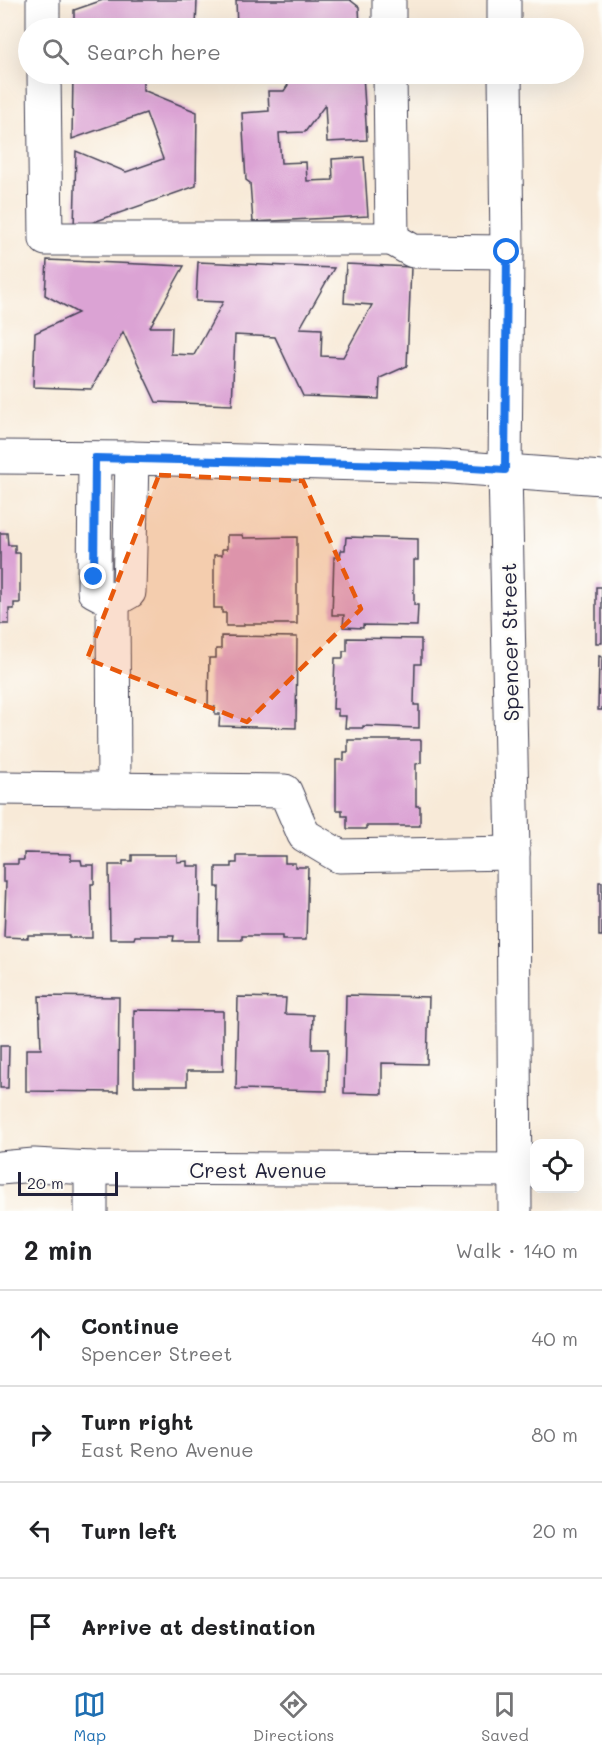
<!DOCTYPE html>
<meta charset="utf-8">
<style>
:root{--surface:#fff;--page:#f6f6f6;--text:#202124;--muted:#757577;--line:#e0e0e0;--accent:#1f6fb2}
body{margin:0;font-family:Mali,sans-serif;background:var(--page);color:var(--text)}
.controls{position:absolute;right:18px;bottom:18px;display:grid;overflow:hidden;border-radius:12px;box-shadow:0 6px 24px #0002}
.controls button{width:54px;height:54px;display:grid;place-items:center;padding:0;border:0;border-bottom:2px solid var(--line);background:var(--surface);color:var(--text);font:30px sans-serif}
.scale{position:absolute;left:18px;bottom:15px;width:100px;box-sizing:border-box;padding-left:6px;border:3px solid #22223b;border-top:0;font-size:16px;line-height:21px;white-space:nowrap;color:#22223b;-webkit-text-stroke:4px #fdfcf7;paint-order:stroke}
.stop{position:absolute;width:18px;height:18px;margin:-14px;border:4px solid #1a73e8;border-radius:50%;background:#fff}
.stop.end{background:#1a73e8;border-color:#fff;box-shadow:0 2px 6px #0008}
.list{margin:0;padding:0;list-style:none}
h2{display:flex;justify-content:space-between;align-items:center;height:78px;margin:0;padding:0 24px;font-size:26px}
h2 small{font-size:20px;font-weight:400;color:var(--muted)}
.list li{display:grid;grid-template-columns:39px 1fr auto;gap:18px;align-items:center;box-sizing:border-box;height:96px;padding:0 24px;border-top:2px solid var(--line)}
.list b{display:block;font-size:22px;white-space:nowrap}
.list p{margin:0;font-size:20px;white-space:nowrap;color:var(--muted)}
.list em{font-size:20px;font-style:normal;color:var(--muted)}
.icon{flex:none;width:33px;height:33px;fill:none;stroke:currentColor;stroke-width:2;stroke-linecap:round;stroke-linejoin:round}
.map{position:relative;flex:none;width:602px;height:1211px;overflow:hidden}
.search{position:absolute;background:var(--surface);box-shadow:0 6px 24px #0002;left:18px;right:18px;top:18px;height:66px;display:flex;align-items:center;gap:15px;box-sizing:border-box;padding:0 21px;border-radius:33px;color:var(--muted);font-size:22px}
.sheet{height:462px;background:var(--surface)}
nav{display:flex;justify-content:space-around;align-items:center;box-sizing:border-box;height:84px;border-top:2px solid var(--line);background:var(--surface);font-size:16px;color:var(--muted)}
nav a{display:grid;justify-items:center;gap:3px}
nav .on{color:var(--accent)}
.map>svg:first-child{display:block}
.building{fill:#dba3d4}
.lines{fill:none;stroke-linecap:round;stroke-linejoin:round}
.minor-casing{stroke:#424053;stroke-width:35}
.minor{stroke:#fff;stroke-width:33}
.route{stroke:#1a73e8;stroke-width:8}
.marked{fill:#e8590c;fill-opacity:0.2;stroke:#e8590c;stroke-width:4.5;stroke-dasharray:12 8;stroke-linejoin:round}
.labels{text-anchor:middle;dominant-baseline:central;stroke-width:6;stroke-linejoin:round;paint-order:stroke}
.street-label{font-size:21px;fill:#22223b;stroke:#fdfcf7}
</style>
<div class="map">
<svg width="602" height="1211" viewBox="0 0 602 1211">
<rect width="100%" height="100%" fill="#fdfcf7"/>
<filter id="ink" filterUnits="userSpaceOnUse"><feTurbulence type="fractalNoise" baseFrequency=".0167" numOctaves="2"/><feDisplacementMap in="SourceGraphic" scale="12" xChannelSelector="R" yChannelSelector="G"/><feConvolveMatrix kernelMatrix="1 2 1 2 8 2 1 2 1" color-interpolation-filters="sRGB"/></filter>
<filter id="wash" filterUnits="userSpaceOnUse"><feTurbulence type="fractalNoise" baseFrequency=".008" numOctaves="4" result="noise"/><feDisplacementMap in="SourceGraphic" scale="24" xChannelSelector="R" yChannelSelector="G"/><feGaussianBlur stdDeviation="1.35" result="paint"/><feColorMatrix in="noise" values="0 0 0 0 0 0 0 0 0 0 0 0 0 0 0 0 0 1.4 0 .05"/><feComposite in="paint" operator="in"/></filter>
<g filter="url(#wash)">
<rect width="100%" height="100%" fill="#f8ead8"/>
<g id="blocks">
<g class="building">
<path d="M103,0H197L196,28H74V10Z"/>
<path d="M236,0H350L359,7L360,28H237Z"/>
<path d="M73,74H143V90L197,112L196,186L74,229L76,151L126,172L163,159L146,113L72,139Z"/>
<path d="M287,74H363L367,140L327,142L325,105L305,132L279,133L281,163L306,162L307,181L333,180L332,159L364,157L368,216L253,222L250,183L246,180L242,113L269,111L268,91H284L288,85Z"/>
<path d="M47,260L184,266L150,327H172L171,354L194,355L223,302L196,301L198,262L334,268L300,328L322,329L321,356L343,357L372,305L344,303L346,264L411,267L407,366L380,378L379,399L303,396L275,337L235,335L232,405L156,402L123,332L91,389L33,387L35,333L78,313L45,295Z"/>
<path d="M0,533H7L8,545H15V553H20V603H14V609H9V624H0Z"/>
<path d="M227,535H242L243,538L297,537V624H244V626H226V613H222V608H214V555H222V549H227Z"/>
<path d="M346,537L418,539V560H414V605H418L417,626L363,625V628L343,627L344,615H332L334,557H340L341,550H345Z"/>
<rect x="596" y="587" width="6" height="56"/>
<path d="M221,636L297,637L296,728L219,726L220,714H215V707L208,706L209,658H216V649H221Z"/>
<path d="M347,638L421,639V664H415L414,705H419V728L363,726V728H345L346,716H338V709H333L335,658H343V651H347Z"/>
<path d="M599,656L602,657V710H598Z"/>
<path d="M348,740H421V763L416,764V806H420V826H366V829H347V816H342V810H336V760H344V752H348Z"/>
<path d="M24,853L71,854V860H81L82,865H94V884H91L92,938H69V935H28V938L4,937L6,882H3V864H18V860H24Z"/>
<path d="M132,855H177V862L187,861V866H200L199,941H173L174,936H135L134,939H110L109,865H123V861H132Z"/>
<path d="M237,856H285V863H295V867H308L306,940H282V936H242V940H218L219,887H216V867H232V863H237Z"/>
<rect x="599" y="882" width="3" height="54"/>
<path d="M346,995L429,997L427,1064L382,1063V1094L344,1093Z"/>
<path d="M39,996L119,997L118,1092L26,1091V1049H41Z"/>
<path d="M238,997L286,998L285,1014L313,1015L312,1049H328L327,1091L236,1089Z"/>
<path d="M134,1010L223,1011V1071H187V1086H134Z"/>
<path d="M0,1046H9L8,1088H0Z"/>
</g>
</g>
</g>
<g filter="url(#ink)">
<use href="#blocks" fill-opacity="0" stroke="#424053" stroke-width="1.5"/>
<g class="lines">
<defs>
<g id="minor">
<path d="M43,0V28"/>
<path d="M389,0V28"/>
<path d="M504,0V28"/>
<path d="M44,74L46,239H392L390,74"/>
<path d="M505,74L507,252L505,470L513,853L515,1211"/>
<path d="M392,239L413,251L507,252"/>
<path d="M0,457L132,458L438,466L602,478"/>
<path d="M95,458L94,591L113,601"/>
<path d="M113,601L114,789"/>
<path d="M113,601L129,592L132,458"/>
<path d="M0,788L285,791L304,835L339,856L513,853"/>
<path d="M0,1168L34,1165L91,1168L515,1170"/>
<path d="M91,1168V1211"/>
</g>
</defs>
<use href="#minor" class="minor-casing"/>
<use href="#minor" class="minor"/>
</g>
</g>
<g class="lines" filter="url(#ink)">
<path class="route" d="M94,577L95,458L438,466L505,470L507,252"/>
</g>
<path class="marked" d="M159,475L303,481L361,609L247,722L87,659Z"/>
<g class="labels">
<g class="street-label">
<text transform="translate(509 642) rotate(-91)">Spencer Street</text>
<text x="258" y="1169">Crest Avenue</text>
</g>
</g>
</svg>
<div class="controls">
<button><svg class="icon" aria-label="locate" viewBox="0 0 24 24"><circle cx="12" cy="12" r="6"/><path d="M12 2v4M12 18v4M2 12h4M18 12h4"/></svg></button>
</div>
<div class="scale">20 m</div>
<div class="stop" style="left:507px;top:252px"></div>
<div class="stop end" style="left:94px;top:577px"></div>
<div class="search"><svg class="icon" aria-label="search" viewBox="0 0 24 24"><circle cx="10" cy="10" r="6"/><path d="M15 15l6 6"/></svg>Search here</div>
</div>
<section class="sheet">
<h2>2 min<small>Walk · 140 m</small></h2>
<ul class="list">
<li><svg class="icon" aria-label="ahead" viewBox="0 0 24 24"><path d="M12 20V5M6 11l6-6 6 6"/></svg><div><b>Continue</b><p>Spencer Street</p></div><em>40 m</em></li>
<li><svg class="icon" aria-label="right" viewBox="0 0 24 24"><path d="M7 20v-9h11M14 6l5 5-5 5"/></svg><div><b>Turn right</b><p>East Reno Avenue</p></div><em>80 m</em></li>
<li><svg class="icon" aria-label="left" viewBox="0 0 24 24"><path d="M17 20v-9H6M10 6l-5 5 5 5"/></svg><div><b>Turn left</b></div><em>20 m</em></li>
<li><svg class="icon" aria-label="arrive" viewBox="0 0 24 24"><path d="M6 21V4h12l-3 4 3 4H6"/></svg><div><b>Arrive at destination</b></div></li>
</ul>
</section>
<nav>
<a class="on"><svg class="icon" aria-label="map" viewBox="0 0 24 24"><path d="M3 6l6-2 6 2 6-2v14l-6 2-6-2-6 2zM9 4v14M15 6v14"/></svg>Map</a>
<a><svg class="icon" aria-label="directions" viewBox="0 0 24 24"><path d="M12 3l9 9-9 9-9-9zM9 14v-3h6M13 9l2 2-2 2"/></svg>Directions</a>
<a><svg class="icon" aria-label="saved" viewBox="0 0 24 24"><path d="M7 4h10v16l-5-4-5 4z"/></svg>Saved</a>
</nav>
